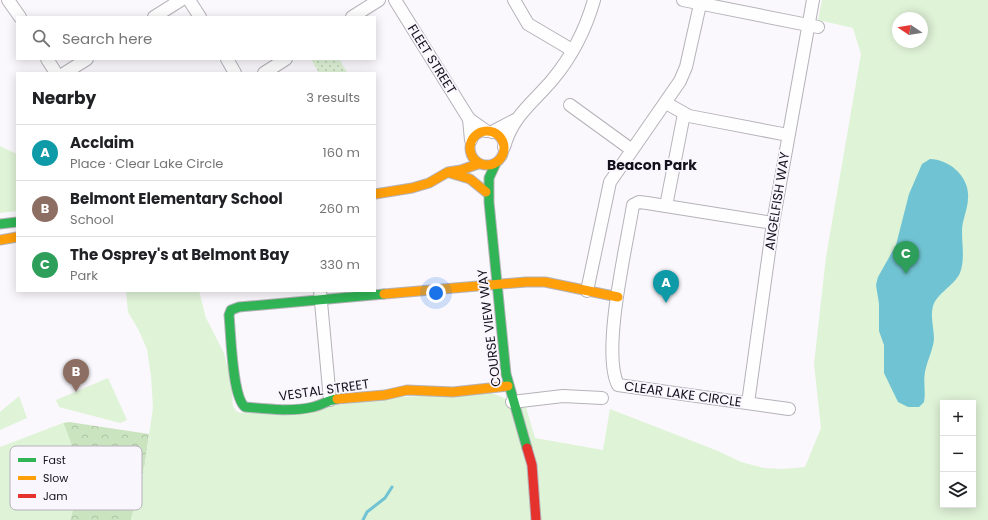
<!DOCTYPE html>
<meta charset="utf-8">
<style>
:root{--surface:#fff;--page:#f6f6f6;--text:#202124;--muted:#757577;--line:#e0e0e0;--accent:#65626a}
body{margin:0;font-family:Poppins,sans-serif;background:var(--page);color:var(--text)}
.controls{position:absolute;right:12px;bottom:12px;display:grid;overflow:hidden;border-radius:0px;box-shadow:0 2px 10px #0003}
.controls button{width:36px;height:36px;display:grid;place-items:center;padding:0;border:0;border-bottom:1px solid var(--line);background:var(--surface);color:var(--text);font:20px sans-serif}
.compass{position:absolute;left:892px;top:12px;width:36px;height:36px;border-radius:50%;background:var(--surface);box-shadow:0 2px 10px #0003;rotate:282deg}
.you{position:absolute;left:436px;top:293px;width:14px;height:14px;margin:-10px;border:3px solid #fff;border-radius:50%;background:#1a73e8;box-shadow:0 0 0 6px #1a73e833}
.badge{display:grid;place-items:center;width:26px;height:26px;border-radius:50%;background:var(--accent);color:#fff;font-size:13px;font-weight:700}
.pin{position:absolute;translate:-50% -33px;filter:drop-shadow(0 1px 2px #0008)}
.pin::after{content:'';position:absolute;top:21px;width:14px;height:12px;background:inherit;clip-path:polygon(0 0,100% 0,50% 100%)}
.list{margin:0;padding:0;list-style:none}
h2{display:flex;justify-content:space-between;align-items:center;height:52px;margin:0;padding:0 16px;font-size:17px}
h2 small{font-size:13px;font-weight:400;color:var(--muted)}
.list li{display:grid;grid-template-columns:26px 1fr auto;gap:12px;align-items:center;box-sizing:border-box;height:56px;padding:0 16px;border-top:1px solid var(--line)}
.list b{display:block;font-size:15px;white-space:nowrap}
.list p{margin:0;font-size:13px;white-space:nowrap;color:var(--muted)}
.list em{font-size:13px;font-style:normal;color:var(--muted)}
.icon{flex:none;width:22px;height:22px;fill:none;stroke:currentColor;stroke-width:2;stroke-linecap:round;stroke-linejoin:round}
.map{position:relative;flex:none;width:988px;height:520px;overflow:hidden}
.search{position:absolute;background:var(--surface);box-shadow:0 2px 10px #0003;left:16px;top:16px;width:360px;height:44px;display:flex;align-items:center;gap:10px;box-sizing:border-box;padding:0 14px;border-radius:0px;color:var(--muted);font-size:15px}
.panel{position:absolute;background:var(--surface);box-shadow:0 2px 10px #0003;left:16px;top:72px;width:360px;height:220px;border-radius:0px}
.map>svg:first-child{display:block}
.grass{fill:url(#grass-dots)}
.forest{fill:url(#forest-crowns)}
.green{fill:#dff3d7;fill-rule:evenodd}
.water{fill:#70c3d2}
.lines{fill:none;stroke-linecap:round;stroke-linejoin:round}
.stream{stroke:#70c3d2;stroke-width:3}
.street-casing{stroke:#b5b2b9;stroke-width:14}
.fast-casing{stroke:#b5b2b9;stroke-width:11}
.slow-casing{stroke:#b5b2b9;stroke-width:11}
.jam-casing{stroke:#b5b2b9;stroke-width:11}
.street{stroke:#fefeff;stroke-width:12}
.fast{stroke:#30b455;stroke-width:9}
.slow{stroke:#ff9f0a;stroke-width:9}
.jam{stroke:#e5322d;stroke-width:9}
.labels{text-anchor:middle;dominant-baseline:central;stroke-width:3.5;stroke-linejoin:round;paint-order:stroke}
.street-label{font-size:13px;fill:#15111c;stroke:#f9f6fe}
.neighbourhood-label{font-size:14px;font-weight:bold;fill:#15111c;stroke:#f9f6fe}
.key{fill:#f9f6fe;stroke:#b5b1ba;stroke-width:1}
.key-label{font-size:11px;fill:#15111c}
</style>
<div class="map">
<svg width="988" height="520" viewBox="0 0 988 520">
<defs>
<pattern id="grass-dots" width="8" height="8" patternUnits="userSpaceOnUse"><rect width="8" height="8" fill="#dff3d7"/><path d="M2 2h.1M6 6h.1" fill="none" stroke="#becfb8" stroke-width="1.8" stroke-linecap="round"/></pattern>
<pattern id="forest-crowns" width="20" height="18" patternUnits="userSpaceOnUse"><rect width="20" height="18" fill="#cbe4c0"/><path d="M2 6a3 3 0 1 1 6 0M12 15a3 3 0 1 1 6 0" fill="none" stroke="#adc3a4"/></pattern>
</defs>
<rect width="100%" height="100%" fill="#faf8fc"/>
<path class="grass" d="M311,59H339L347,72L319,73Z"/>
<path class="forest" d="M69,422L149,434L145,464L131,520H70C79,494 75,447 63,423Z"/>
<g class="green">
<path d="M822,0H988V520H131L145,464L153,407L151,376L147,349L138,329L128,312L126,291H199L206,318L224,353L231,381L233,406L236,411L240,413L337,405L401,397L492,393L526,407L535,438L603,450L610,409L718,451L741,462L764,468L783,469L805,467L821,428L814,364L826,257L861,54L853,28L818,20ZM898,18H922V42H898ZM943,403H973V505H943Z"/>
<path d="M0,146L17,154V211L0,213Z"/>
<path d="M108,378L127,420L120,423L59,407L56,400Z"/>
<path d="M19,396L27,418L0,430V412Z"/>
<path d="M63,423C78,453 81,487 70,520H0V447Z"/>
</g>
<path class="water" d="M930,159C949,159 970,177 968,198C968,209 962,220 962,231C962,246 965,259 960,273C954,286 937,293 933,306C930,317 934,328 934,339C933,350 927,361 925,372C923,382 926,392 924,402L919,407H908L898,402L884,373V345L879,331V304L876,285L878,277L896,245L909,194L922,164Z"/>
<g class="lines">
<path class="stream" d="M363,520L367,512L385,498L392,487"/>
<defs>
<g id="street">
<path d="M8,0L20,17"/>
<path d="M189,0L200,17"/>
<path d="M395,0L469,119L486,131"/>
<path d="M514,0L528,24L572,50"/>
<path d="M683,0L818,27"/>
<path d="M154,17L181,0"/>
<path d="M352,17L379,0"/>
<path d="M47,59L56,73"/>
<path d="M227,59L235,73"/>
<path d="M65,73L87,59"/>
<path d="M264,73L286,59"/>
<path d="M666,103L689,116L788,135"/>
<path d="M570,105L632,150"/>
<path d="M469,119L471,140"/>
<path d="M492,132L515,120"/>
<path d="M504,147C513,115 533,103 553,79C572,56 586,28 594,0"/>
<path d="M666,206L684,114"/>
<path d="M773,223L647,203L639,202L633,205C627,244 601,352 618,385L625,386L789,409"/>
<path d="M320,291L330,400"/>
<path d="M587,291L610,182L680,81L686,67L701,0"/>
<path d="M512,402L563,396L602,398"/>
<path d="M748,403L773,223L813,0"/>
</g>
<g id="fast">
<path d="M496,163L489,178V202L506,374L527,448"/>
<path d="M0,224L17,222"/>
<path d="M337,399C328,400 322,405 313,407C291,412 267,409 245,407C232,397 231,334 229,315L231,310L239,307L384,294"/>
</g>
<g id="slow">
<circle cx="487" cy="148" r="17"/>
<path d="M450,173L470,179L486,192"/>
<path d="M375,194L412,188L429,183L448,172L461,170L478,164"/>
<path d="M0,240L17,237"/>
<path d="M384,294L526,282H545L618,297"/>
<path d="M337,399L385,395L407,390L453,392L508,386"/>
</g>
<path id="jam" d="M527,448L532,465L536,520"/>
</defs>
<use href="#street" class="street-casing"/>
<use href="#fast" class="fast-casing"/>
<use href="#slow" class="slow-casing"/>
<use href="#jam" class="jam-casing"/>
<use href="#street" class="street"/>
<use href="#fast" class="fast"/>
<use href="#slow" class="slow"/>
<use href="#jam" class="jam"/>
</g>
<g class="labels">
<g class="street-label">
<text transform="translate(432 59) rotate(58)">FLEET STREET</text>
<text transform="translate(777 201) rotate(-81)">ANGELFISH WAY</text>
<text transform="translate(489 328) rotate(-97)">COURSE VIEW WAY</text>
<text transform="translate(324 390) rotate(-8)">VESTAL STREET</text>
<text transform="translate(683 394) rotate(8)">CLEAR LAKE CIRCLE</text>
</g>
<g class="neighbourhood-label">
<text x="652" y="165">Beacon Park</text>
</g>
</g>
<rect x="10" y="446" width="132" height="64" rx="6" class="key"/>
<rect x="18" y="458" width="18" height="4" fill="#30b455"/>
<rect x="18" y="476" width="18" height="4" fill="#ff9f0a"/>
<rect x="18" y="494" width="18" height="4" fill="#e5322d"/>
<g class="key-label">
<text x="43" y="464">Fast</text>
<text x="43" y="482">Slow</text>
<text x="43" y="500">Jam</text>
</g>
</svg>
<div class="controls">
<button>+</button>
<button>−</button>
<button><svg class="icon" aria-label="layers" viewBox="0 0 24 24"><path d="M12 4l9 5-9 5-9-5zM3 14l9 5 9-5"/></svg></button>
</div>
<svg class="compass" viewBox="-18 -18 36 36"><path d="M0-13l5 13h-10z" fill="#e53935"/><path d="M0 13l5-13h-10z" fill="#757577"/></svg>
<div class="you"></div>
<div class="pin badge" style="left:666px;top:303px;background:#0f9aa8">A</div>
<div class="pin badge" style="left:76px;top:392px;background:#8d6e63">B</div>
<div class="pin badge" style="left:906px;top:274px;background:#2e9e5b">C</div>
<div class="search"><svg class="icon" aria-label="search" viewBox="0 0 24 24"><circle cx="10" cy="10" r="6"/><path d="M15 15l6 6"/></svg>Search here</div>
<section class="panel">
<h2>Nearby<small>3 results</small></h2>
<ul class="list">
<li><span class="badge" style="background:#0f9aa8">A</span><div><b>Acclaim</b><p>Place · Clear Lake Circle</p></div><em>160 m</em></li>
<li><span class="badge" style="background:#8d6e63">B</span><div><b>Belmont Elementary School</b><p>School</p></div><em>260 m</em></li>
<li><span class="badge" style="background:#2e9e5b">C</span><div><b>The Osprey's at Belmont Bay</b><p>Park</p></div><em>330 m</em></li>
</ul>
</section>
</div>
